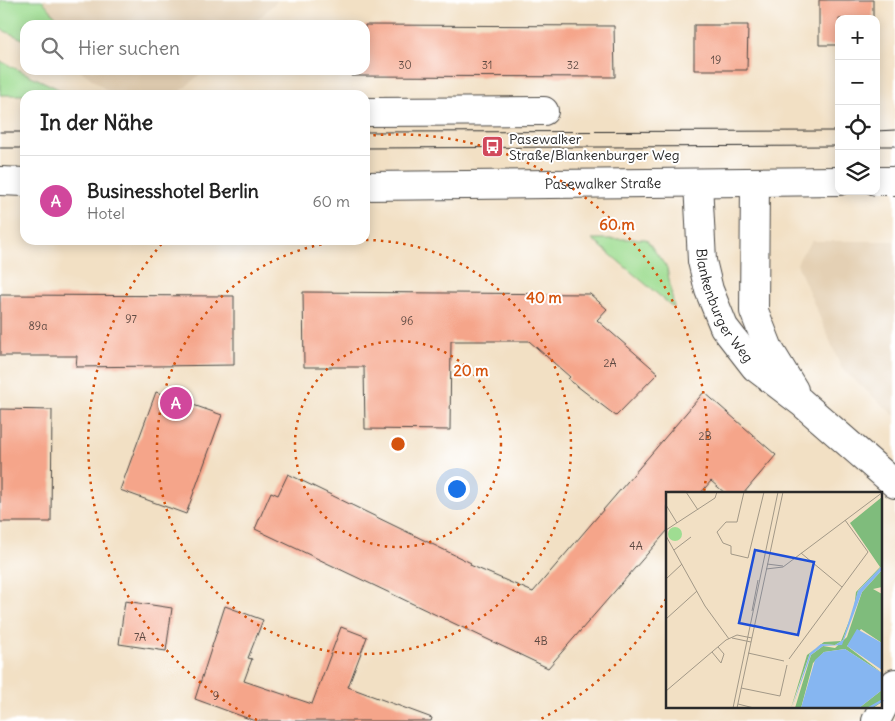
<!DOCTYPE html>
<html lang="de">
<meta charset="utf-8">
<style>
:root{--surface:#fff;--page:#f2f2f2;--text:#222;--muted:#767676;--line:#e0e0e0;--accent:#d93025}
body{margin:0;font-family:Delius,sans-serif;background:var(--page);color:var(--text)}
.controls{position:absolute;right:15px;top:15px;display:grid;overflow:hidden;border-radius:10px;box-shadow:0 2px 12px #0003}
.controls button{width:45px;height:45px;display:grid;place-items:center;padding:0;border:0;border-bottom:1px solid var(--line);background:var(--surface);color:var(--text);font:25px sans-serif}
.you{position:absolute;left:456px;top:488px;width:18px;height:18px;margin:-12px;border:4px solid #fff;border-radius:50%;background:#1a73e8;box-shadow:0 0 0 8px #1a73e833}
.badge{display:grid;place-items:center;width:32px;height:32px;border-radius:50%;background:var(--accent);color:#fff;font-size:16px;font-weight:700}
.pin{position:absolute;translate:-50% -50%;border:2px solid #fff;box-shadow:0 1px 5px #0006}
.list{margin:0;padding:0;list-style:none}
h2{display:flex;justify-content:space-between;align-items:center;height:65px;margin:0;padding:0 20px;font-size:21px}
h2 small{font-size:16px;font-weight:400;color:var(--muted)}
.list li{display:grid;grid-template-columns:32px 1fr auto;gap:15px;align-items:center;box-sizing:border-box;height:90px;padding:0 20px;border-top:1px solid var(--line)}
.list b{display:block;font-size:19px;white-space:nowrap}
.list p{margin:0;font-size:16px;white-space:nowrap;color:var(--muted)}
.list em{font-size:16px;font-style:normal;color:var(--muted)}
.icon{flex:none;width:28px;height:28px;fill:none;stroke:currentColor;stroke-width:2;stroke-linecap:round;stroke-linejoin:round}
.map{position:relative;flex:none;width:895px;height:721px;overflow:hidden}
.search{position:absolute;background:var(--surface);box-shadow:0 2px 12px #0003;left:20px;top:20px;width:350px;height:55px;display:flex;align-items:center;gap:12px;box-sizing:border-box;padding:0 18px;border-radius:15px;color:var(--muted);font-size:19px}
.panel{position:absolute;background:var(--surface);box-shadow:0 2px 12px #0003;left:20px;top:90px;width:350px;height:155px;border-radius:15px}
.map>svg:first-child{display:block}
.built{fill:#e4d0b4}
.green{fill:#9fdd92;stroke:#65845e}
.building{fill:#f5a58a}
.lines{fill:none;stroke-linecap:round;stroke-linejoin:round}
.street-casing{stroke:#494642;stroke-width:30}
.secondary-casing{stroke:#494642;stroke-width:30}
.street{stroke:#fff;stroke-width:28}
.secondary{stroke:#fff;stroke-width:28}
.tram{stroke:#2b2b2b;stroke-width:1}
.ring{fill:none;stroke:#d5540f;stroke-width:2.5;stroke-dasharray:2.5 5}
.labels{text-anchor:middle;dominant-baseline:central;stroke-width:4;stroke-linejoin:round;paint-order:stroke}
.number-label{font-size:11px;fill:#5e4a43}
.poi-label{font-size:14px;fill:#2b2b2b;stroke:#fff;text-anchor:start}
.street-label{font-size:14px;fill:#2b2b2b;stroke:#fff}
.inset-river{fill:none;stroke:#86b6f1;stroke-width:2.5}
.inset-road{fill:none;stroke:#a29887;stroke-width:1}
.view{fill:#1d4ed8;fill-opacity:0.15;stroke:#1d4ed8;stroke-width:2.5}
.inset-edge{fill:none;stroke:#2b2b2b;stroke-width:2.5}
.centre{fill:#d5540f;stroke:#fff;stroke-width:2.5}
.ring-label{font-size:15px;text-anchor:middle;font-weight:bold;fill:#d5540f;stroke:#fff;stroke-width:4;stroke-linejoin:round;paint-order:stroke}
</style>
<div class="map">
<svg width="895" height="721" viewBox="0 0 895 721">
<rect width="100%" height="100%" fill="#fff"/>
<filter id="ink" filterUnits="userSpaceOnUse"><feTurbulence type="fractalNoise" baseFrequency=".02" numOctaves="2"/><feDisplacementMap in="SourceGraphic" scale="10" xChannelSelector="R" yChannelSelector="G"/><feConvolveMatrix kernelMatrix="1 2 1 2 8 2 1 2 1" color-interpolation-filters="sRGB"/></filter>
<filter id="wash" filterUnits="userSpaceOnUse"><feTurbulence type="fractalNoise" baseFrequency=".0096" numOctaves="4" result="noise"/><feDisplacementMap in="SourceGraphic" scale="20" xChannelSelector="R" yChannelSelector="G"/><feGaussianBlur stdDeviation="1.12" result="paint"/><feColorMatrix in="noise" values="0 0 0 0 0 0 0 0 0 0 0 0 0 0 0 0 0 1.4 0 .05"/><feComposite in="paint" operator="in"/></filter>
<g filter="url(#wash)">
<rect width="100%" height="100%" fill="#f2e0c4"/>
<g class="built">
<path d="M0,0H278L252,25H25Z"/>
<path d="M80,70H204L177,95H113Z"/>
<path d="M812,241H895V416L842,369L797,264L802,254Z"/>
</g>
<g class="green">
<path d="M0,0H42L63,25H25V40L0,29Z"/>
<path d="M0,61L71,95H0Z"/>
<path d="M592,239H646L667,268L674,308Z"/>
</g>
<g id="blocks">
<g class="building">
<path d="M819,0H873V19H839V45H819Z"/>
<path d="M365,25L614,26L615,77L351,76V70H365Z"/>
<path d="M694,25H748L747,70H694Z"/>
<path d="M303,292L590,294L607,309L597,320L658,373L616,416L568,379L570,377L529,341H451L450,430L365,429L364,367H304Z"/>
<path d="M0,295L234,296V365L76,367L77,356H0Z"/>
<path d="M156,392L222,415L186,514L120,490Z"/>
<path d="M704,392L776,455L743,494H726L711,481L700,494H668V530L548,668L255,529L271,492L278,495L288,474L471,563L470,565L533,592Z"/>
<path d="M0,409L52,410L51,522H0Z"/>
<path d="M125,601L172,608L166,651L119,644Z"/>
<path d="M225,606L263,620L248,658L252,659L244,681L312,704L341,627L367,637L348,687L432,718L431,721H255L195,699Z"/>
</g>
</g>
</g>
<g filter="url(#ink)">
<use href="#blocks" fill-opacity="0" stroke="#494642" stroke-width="1"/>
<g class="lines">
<defs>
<g id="street">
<path d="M365,112L544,111"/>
<path d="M876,721L895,683"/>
</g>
<g id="secondary">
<path d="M0,181L25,182"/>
<path d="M876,181H895"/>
<path d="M755,182L754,311L769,349L794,390"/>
<path id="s1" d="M698,183L702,261L709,290L724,327L755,367L801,402L895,484"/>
<path id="s2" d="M365,186L839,181"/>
</g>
</defs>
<use href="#street" class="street-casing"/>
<use href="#secondary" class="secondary-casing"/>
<use href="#street" class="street"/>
<use href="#secondary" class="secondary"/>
<g class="tram">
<path d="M876,131L895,130"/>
<path d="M0,132H25"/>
<path d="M365,132L839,131"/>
<path d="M876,146H895"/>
<path d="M0,148H25"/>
<path d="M365,148L839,146"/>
</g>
</g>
</g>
<g class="ring">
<circle cx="398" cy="444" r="103"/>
<path d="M366 240A207 207 0 1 1 362 240"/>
<path d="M666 599A310 310 0 0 1 539 720M257 720A310 310 0 0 1 164 241M366 136A310 310 0 0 1 704 492"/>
</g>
<defs>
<symbol id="bus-square" viewBox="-11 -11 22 22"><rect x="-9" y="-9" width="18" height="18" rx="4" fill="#d1495b" stroke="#fff"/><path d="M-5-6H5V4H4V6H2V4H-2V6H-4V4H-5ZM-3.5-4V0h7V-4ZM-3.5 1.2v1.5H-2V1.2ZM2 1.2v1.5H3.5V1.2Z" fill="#fff"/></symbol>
</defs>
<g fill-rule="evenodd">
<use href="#bus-square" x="480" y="134" width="25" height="25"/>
</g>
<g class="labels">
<g class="number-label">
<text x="716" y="60">19</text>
<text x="405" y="65">30</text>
<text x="487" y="65">31</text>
<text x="573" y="65">32</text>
<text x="131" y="319">97</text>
<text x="407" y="321">96</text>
<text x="38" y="326">89a</text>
<text x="610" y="363">2A</text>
<text x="705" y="436">2B</text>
<text x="636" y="546">4A</text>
<text x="140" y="637">7A</text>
<text x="541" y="641">4B</text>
<text x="216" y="696">9</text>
</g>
<g class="poi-label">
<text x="509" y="139">Pasewalker<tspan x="509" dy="16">Straße/Blankenburger Weg</tspan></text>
</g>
<g class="street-label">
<text stroke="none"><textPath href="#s2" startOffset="238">Pasewalker Straße</textPath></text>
<text stroke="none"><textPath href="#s1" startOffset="128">Blankenburger Weg</textPath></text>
</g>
</g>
<g transform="translate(666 492)">
<rect width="216" height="216" fill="#f2e0c4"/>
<path d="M2 42a7 7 0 1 1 14 0a7 7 0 1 1-14 0Z" fill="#9fdd92"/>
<path d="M216,5V74L192,99L188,116L177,148L169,153L155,152L144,161L125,216L141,163L158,150L175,149L188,117L190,100L214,75L184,31ZM216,78V95L207,97L216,102V151L195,137L181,154L216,181L179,157L158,160L147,171L135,216H129L145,163L157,154L169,156L181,145L196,100ZM216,198V210L207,216H193Z" fill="#7fbc7c"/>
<path d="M216,74V78L196,100L176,153L157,154L145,163L126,216L144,161L155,152L169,153L177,148L192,99ZM191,137L216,151V178L181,154ZM179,157L216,181V198L193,216H135L149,168L158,160Z" fill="#86b6f1"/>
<path class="inset-river" d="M203,216L217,208"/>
<path class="inset-road" d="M20,0L32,18M78,0L71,30H60L51,40L57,51L65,54V62L82,66L98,0M0,13L11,31M0,38L49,6L51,0M0,44L39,114L63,147M8,58L25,45M135,61L176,95M101,72L117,74M100,77L117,75L217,0M0,87L16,72M86,119L92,88M0,127L31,99M66,146L85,150M46,160L55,171L58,162L52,155M82,161L118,169M123,167L202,60L179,28M75,196L114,204L121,173M0,199L60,148L71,143L86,146M72,212L88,216M67,216L112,0M71,216L117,0"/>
<path class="view" d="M89,58L148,70L132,143L73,131Z"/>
<rect width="216" height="216" class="inset-edge"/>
</g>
<circle cx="398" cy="444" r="8" class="centre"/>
<g class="ring-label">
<text x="617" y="230">60 m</text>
<text x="544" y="303">40 m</text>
<text x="471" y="376">20 m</text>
</g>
</svg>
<div class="controls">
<button>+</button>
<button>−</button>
<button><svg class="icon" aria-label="locate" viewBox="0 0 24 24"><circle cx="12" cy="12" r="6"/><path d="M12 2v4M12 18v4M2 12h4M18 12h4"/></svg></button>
<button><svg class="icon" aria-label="layers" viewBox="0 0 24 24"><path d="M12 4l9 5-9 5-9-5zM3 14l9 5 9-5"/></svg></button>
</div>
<div class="you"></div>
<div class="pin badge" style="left:176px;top:403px;background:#d1479c">A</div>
<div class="search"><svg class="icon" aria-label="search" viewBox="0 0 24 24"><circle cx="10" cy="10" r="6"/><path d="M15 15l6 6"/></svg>Hier suchen</div>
<section class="panel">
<h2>In der Nähe<small></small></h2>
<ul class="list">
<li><span class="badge" style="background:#d1479c">A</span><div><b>Businesshotel Berlin</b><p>Hotel</p></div><em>60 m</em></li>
</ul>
</section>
</div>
